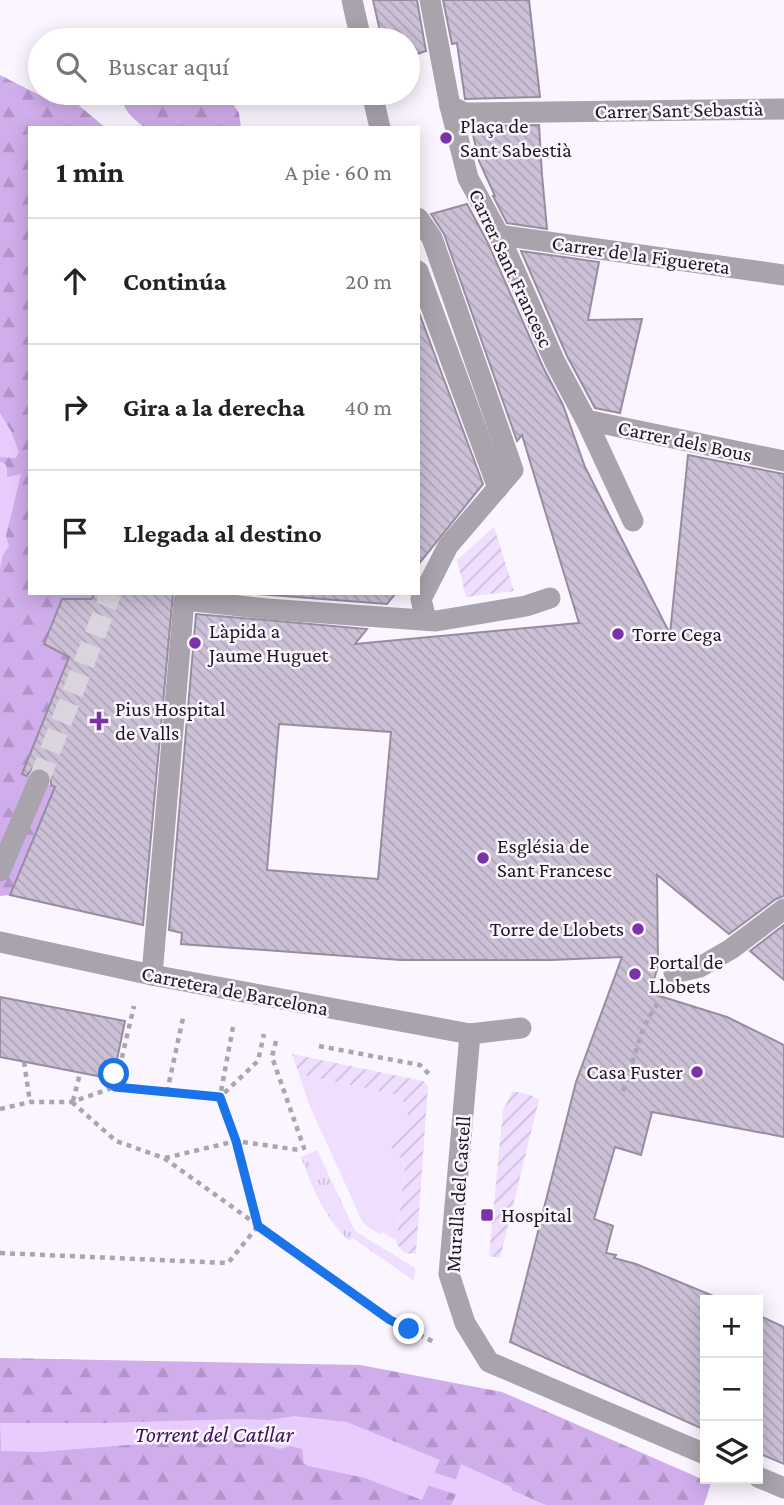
<!DOCTYPE html>
<html lang="es">
<meta charset="utf-8">
<style>
:root{--surface:#fff;--page:#f2f2f2;--text:#222;--muted:#767676;--line:#e0e0e0}
body{margin:0;font-family:"Crimson Pro",serif;background:var(--page);color:var(--text)}
.controls{position:absolute;right:21px;bottom:21px;display:grid;overflow:hidden;border-radius:0px;box-shadow:0 4px 18px #0003}
.controls button{width:63px;height:63px;display:grid;place-items:center;padding:0;border:0;border-bottom:2px solid var(--line);background:var(--surface);color:var(--text);font:35px sans-serif}
.stop{position:absolute;width:21px;height:21px;margin:-16px;border:5px solid #1a73e8;border-radius:50%;background:#fff}
.stop.end{background:#1a73e8;border-color:#fff;box-shadow:0 2px 7px #0008}
.list{margin:0;padding:0;list-style:none}
h2{display:flex;justify-content:space-between;align-items:center;height:91px;margin:0;padding:0 28px;font-size:30px}
h2 small{font-size:23px;font-weight:400;color:var(--muted)}
.list li{display:grid;grid-template-columns:46px 1fr auto;gap:21px;align-items:center;box-sizing:border-box;height:126px;padding:0 28px;border-top:2px solid var(--line)}
.list b{display:block;font-size:26px;white-space:nowrap}
.list em{font-size:23px;font-style:normal;color:var(--muted)}
.icon{flex:none;width:38px;height:38px;fill:none;stroke:currentColor;stroke-width:2;stroke-linecap:round;stroke-linejoin:round}
.map{position:relative;flex:none;width:784px;height:1505px;overflow:hidden}
.search{position:absolute;background:var(--surface);box-shadow:0 4px 18px #0003;left:28px;top:28px;width:392px;height:77px;display:flex;align-items:center;gap:18px;box-sizing:border-box;padding:0 24px;border-radius:38px;color:var(--muted);font-size:26px}
.panel{position:absolute;background:var(--surface);box-shadow:0 4px 18px #0003;left:28px;top:126px;width:392px;height:469px;border-radius:0px}
.map>svg:first-child{display:block}
.grass{fill:url(#grass-tufts)}
.forest{fill:url(#forest-firs)}
.park{fill:#f0defe}
.garden{fill:url(#garden-furrows)}
.water{fill:#e8ccfe}
.lines{fill:none;stroke-linecap:round;stroke-linejoin:round}
.stream{stroke:#e8ccfe;stroke-width:14}
.building{fill:url(#building-back-hatch);stroke:#988ca1;stroke-width:2;fill-rule:evenodd}
.minor-tunnel{stroke:#d9d4dd;stroke-width:21;stroke-dasharray:21 10;stroke-linecap:butt}
.path{stroke:#aaa5ae;stroke-width:4.5;stroke-dasharray:5 5;stroke-linecap:butt}
.minor{stroke:#a8a3ad;stroke-width:21}
.route{stroke:#1a73e8;stroke-width:9}
.poi-dot{fill:#7a33a6;stroke:#faf5fe;stroke-width:2.5}
.labels{text-anchor:middle;dominant-baseline:central;stroke-width:5;stroke-linejoin:round;paint-order:stroke}
.street-label{font-size:21px;fill:#1d1921;stroke:#faf5fe}
.poi-label{font-size:21px;fill:#1d1921;stroke:#faf5fe;text-anchor:start}
.water-label{font-size:23px;font-style:italic;fill:#3d1057;stroke:#faf5fe}
</style>
<div class="map">
<svg width="784" height="1505" viewBox="0 0 784 1505">
<defs>
<pattern id="grass-tufts" width="24" height="20" patternUnits="userSpaceOnUse" patternTransform="scale(1.75)"><rect width="24" height="20" fill="#f0defe"/><path d="M3 7l-1-3M5 7V3M7 7l1-3M15 17l-1-3M17 17v-4M19 17l1-3" fill="none" stroke="#cdbed9"/></pattern>
<pattern id="forest-firs" width="22" height="20" patternUnits="userSpaceOnUse" patternTransform="scale(1.75)"><rect width="22" height="20" fill="#d0adeb"/><path d="M5 1l3.5 6h-7zM16 11l3.5 6h-7z" fill="#b294c9"/></pattern>
<pattern id="garden-furrows" width="10" height="10" patternUnits="userSpaceOnUse" patternTransform="scale(1.75)"><rect width="10" height="10" fill="#f0defe"/><path d="M-1 1l2-2M0 10L10 0M9 11l2-2" fill="none" stroke="#cdbed9"/></pattern>
<pattern id="building-back-hatch" width="6" height="6" patternUnits="userSpaceOnUse" patternTransform="scale(1.75)"><rect width="6" height="6" fill="#ccc0d6"/><path d="M-1 5l2 2M0 0l6 6M5-1l2 2" fill="none" stroke="#afa4b7"/></pattern>
</defs>
<rect width="100%" height="100%" fill="#faf5fe"/>
<path class="grass" d="M317,1150L355,1231L415,1268L414,1281L353,1238L349,1241C324,1217 313,1189 301,1157Z"/>
<g class="forest">
<path d="M0,75L53,102L62,96L71,99L106,128H30V593H94L23,774L55,787L10,895L0,896Z"/>
<path d="M124,93H226L239,113L241,128H145C134,119 119,108 124,93Z"/>
<path d="M0,1358L360,1365L502,1392L711,1483L704,1505H0Z"/>
</g>
<path class="park" d="M299,1074L399,1095C412,1112 408,1117 402,1136L395,1138L405,1167L396,1240L382,1232L380,1235L363,1223L308,1102Z"/>
<g class="garden">
<path d="M494,527L514,591L466,597L457,560Z"/>
<path d="M292,1054L423,1081L428,1086L416,1254L404,1253L396,1243L405,1167L403,1160L391,1147C391,1139 396,1138 402,1136C408,1117 412,1112 399,1095L299,1074Z"/>
<path d="M513,1091L530,1095L539,1100L500,1258L489,1256L503,1110Z"/>
</g>
<g class="water">
<path d="M0,413L11,431L19,452L16,458L0,457Z"/>
<path d="M21,474L6,536L9,546L3,555L0,569V479Z"/>
<path d="M294,1416L347,1422L440,1460L422,1500L365,1478L308,1466L304,1463L302,1449L290,1446L280,1449L243,1439L210,1442L191,1440L40,1452L1,1451L0,1423H102L237,1419L269,1420Z"/>
<path d="M461,1464L511,1487L512,1490L546,1505H451L459,1488L455,1483Z"/>
</g>
<g class="lines">
<g class="stream">
<path d="M0,469V482"/>
<path d="M413,1473L459,1488L500,1505"/>
</g>
</g>
<g class="building">
<path d="M373,0H417L426,51L408,57V40H382Z"/>
<path d="M443,0H529L540,97L465,99L457,43L452,44Z"/>
<path d="M539,125L542,175L547,229L507,223L493,196H495L479,161L471,126Z"/>
<path d="M467,204L487,241L543,367L563,405L585,467L670,634L688,455L784,474V896L776,899L729,934L657,875L658,966L650,993L727,1017L784,1045V1137L652,1112L641,1155L615,1147L594,1219L613,1226L606,1253L616,1255L614,1258L636,1264L723,1300H705V1430L510,1342L576,1082L622,957L551,960H401L181,944L182,933L169,930L196,614L367,629L355,644L579,623L522,435L517,441L444,234L431,214ZM279,724L391,732L378,879L267,870Z"/>
<path d="M521,251L599,262L588,320L642,319L620,413L595,408L567,356Z"/>
<path d="M418,310L483,484L418,565Z"/>
<path d="M94,593H173L143,925L10,895L55,787L51,785L50,773L44,768L32,769L27,776L22,774L69,657L44,644L62,599H92Z"/>
<path d="M243,593H396L387,604Z"/>
<path d="M784,925V980L750,951Z"/>
<path d="M0,997L125,1021L113,1079L0,1057Z"/>
<path d="M758,1315L784,1327V1464L758,1453Z"/>
</g>
<g class="lines">
<path class="minor-tunnel" d="M39,780L111,593"/>
<g class="path">
<path d="M233,1027L220,1097L236,1141L258,1225"/>
<path d="M319,1046L420,1065L430,1075"/>
<path d="M24,1062L30,1102"/>
<path d="M115,1087L134,1006"/>
<path d="M623,1091L644,1026L657,1004"/>
<path d="M167,1092L183,1018"/>
<path d="M73,1101L80,1073"/>
<path d="M72,1102L116,1141L164,1158L390,1320L434,1342"/>
<path d="M0,1109L30,1102H72L115,1087L220,1097L258,1061L264,1034"/>
<path d="M165,1158L236,1141L299,1150L304,1148L272,1057L277,1037"/>
<path d="M0,1253L228,1263L258,1226"/>
</g>
<g class="minor">
<path d="M352,0L361,40"/>
<path d="M430,0L450,106L468,178L499,235L555,362L586,420L633,521"/>
<path d="M372,93L380,128"/>
<path d="M450,106L465,113L784,109"/>
<path d="M418,218L432,238L513,470L448,546L421,599L426,620"/>
<path d="M499,235L784,275"/>
<path d="M418,271L498,488"/>
<path d="M586,420L784,461"/>
<path d="M0,871L39,780"/>
<path d="M0,942L152,975L470,1034L521,1028"/>
<path d="M674,973L700,967L731,949L784,909"/>
<path d="M152,975L184,600L267,609L436,621L526,606L550,598"/>
<path d="M470,1034L449,1274L465,1323L489,1362L705,1454"/>
<path d="M758,1477L784,1488"/>
</g>
</g>
<g class="lines">
<path class="route" d="M114,1074L118,1075L115,1087L220,1097L236,1141L258,1226L390,1320L409,1329"/>
</g>
<g class="poi-dot">
<circle cx="446" cy="138" r="7"/>
<circle cx="618" cy="634" r="7"/>
<circle cx="195" cy="643" r="7"/>
<path d="M95.5 710.5h7v7h7v7h-7v7h-7v-7h-7v-7h7z"/>
<circle cx="483" cy="858" r="7"/>
<circle cx="638" cy="929" r="7"/>
<circle cx="635" cy="974" r="7"/>
<circle cx="697" cy="1072" r="7"/>
<rect x="480" y="1208" width="14" height="14" rx="3.5"/>
</g>
<g class="labels">
<g class="street-label">
<text transform="translate(679 110) rotate(-1)">Carrer Sant Sebastià</text>
<text transform="translate(641 255) rotate(8)">Carrer de la Figuereta</text>
<text transform="translate(511 268) rotate(65)">Carrer Sant Francesc</text>
<text transform="translate(685 441) rotate(12)">Carrer dels Bous</text>
<text transform="translate(235 991) rotate(11)">Carretera de Barcelona</text>
<text transform="translate(458 1194) rotate(-86)">Muralla del Castell</text>
</g>
<g class="poi-label">
<text x="460" y="126">Plaça de<tspan x="460" dy="24">Sant Sabestià</tspan></text>
<text x="209" y="631">Làpida a<tspan x="209" dy="24">Jaume Huguet</tspan></text>
<text x="632" y="634">Torre Cega</text>
<text x="115" y="709">Pius Hospital<tspan x="115" dy="24">de Valls</tspan></text>
<text x="497" y="846">Església de<tspan x="497" dy="24">Sant Francesc</tspan></text>
<text x="624" y="929" text-anchor="end">Torre de Llobets</text>
<text x="649" y="962">Portal de<tspan x="649" dy="24">Llobets</tspan></text>
<text x="683" y="1072" text-anchor="end">Casa Fuster</text>
<text x="501" y="1215">Hospital</text>
</g>
<g class="water-label">
<text x="214" y="1434">Torrent del Catllar</text>
</g>
</g>
</svg>
<div class="controls">
<button>+</button>
<button>−</button>
<button><svg class="icon" aria-label="layers" viewBox="0 0 24 24"><path d="M12 4l9 5-9 5-9-5zM3 14l9 5 9-5"/></svg></button>
</div>
<div class="stop" style="left:114px;top:1074px"></div>
<div class="stop end" style="left:409px;top:1329px"></div>
<div class="search"><svg class="icon" aria-label="search" viewBox="0 0 24 24"><circle cx="10" cy="10" r="6"/><path d="M15 15l6 6"/></svg>Buscar aquí</div>
<section class="panel">
<h2>1 min<small>A pie · 60 m</small></h2>
<ul class="list">
<li><svg class="icon" aria-label="ahead" viewBox="0 0 24 24"><path d="M12 20V5M6 11l6-6 6 6"/></svg><div><b>Continúa</b></div><em>20 m</em></li>
<li><svg class="icon" aria-label="right" viewBox="0 0 24 24"><path d="M7 20v-9h11M14 6l5 5-5 5"/></svg><div><b>Gira a la derecha</b></div><em>40 m</em></li>
<li><svg class="icon" aria-label="arrive" viewBox="0 0 24 24"><path d="M6 21V4h12l-3 4 3 4H6"/></svg><div><b>Llegada al destino</b></div></li>
</ul>
</section>
</div>
